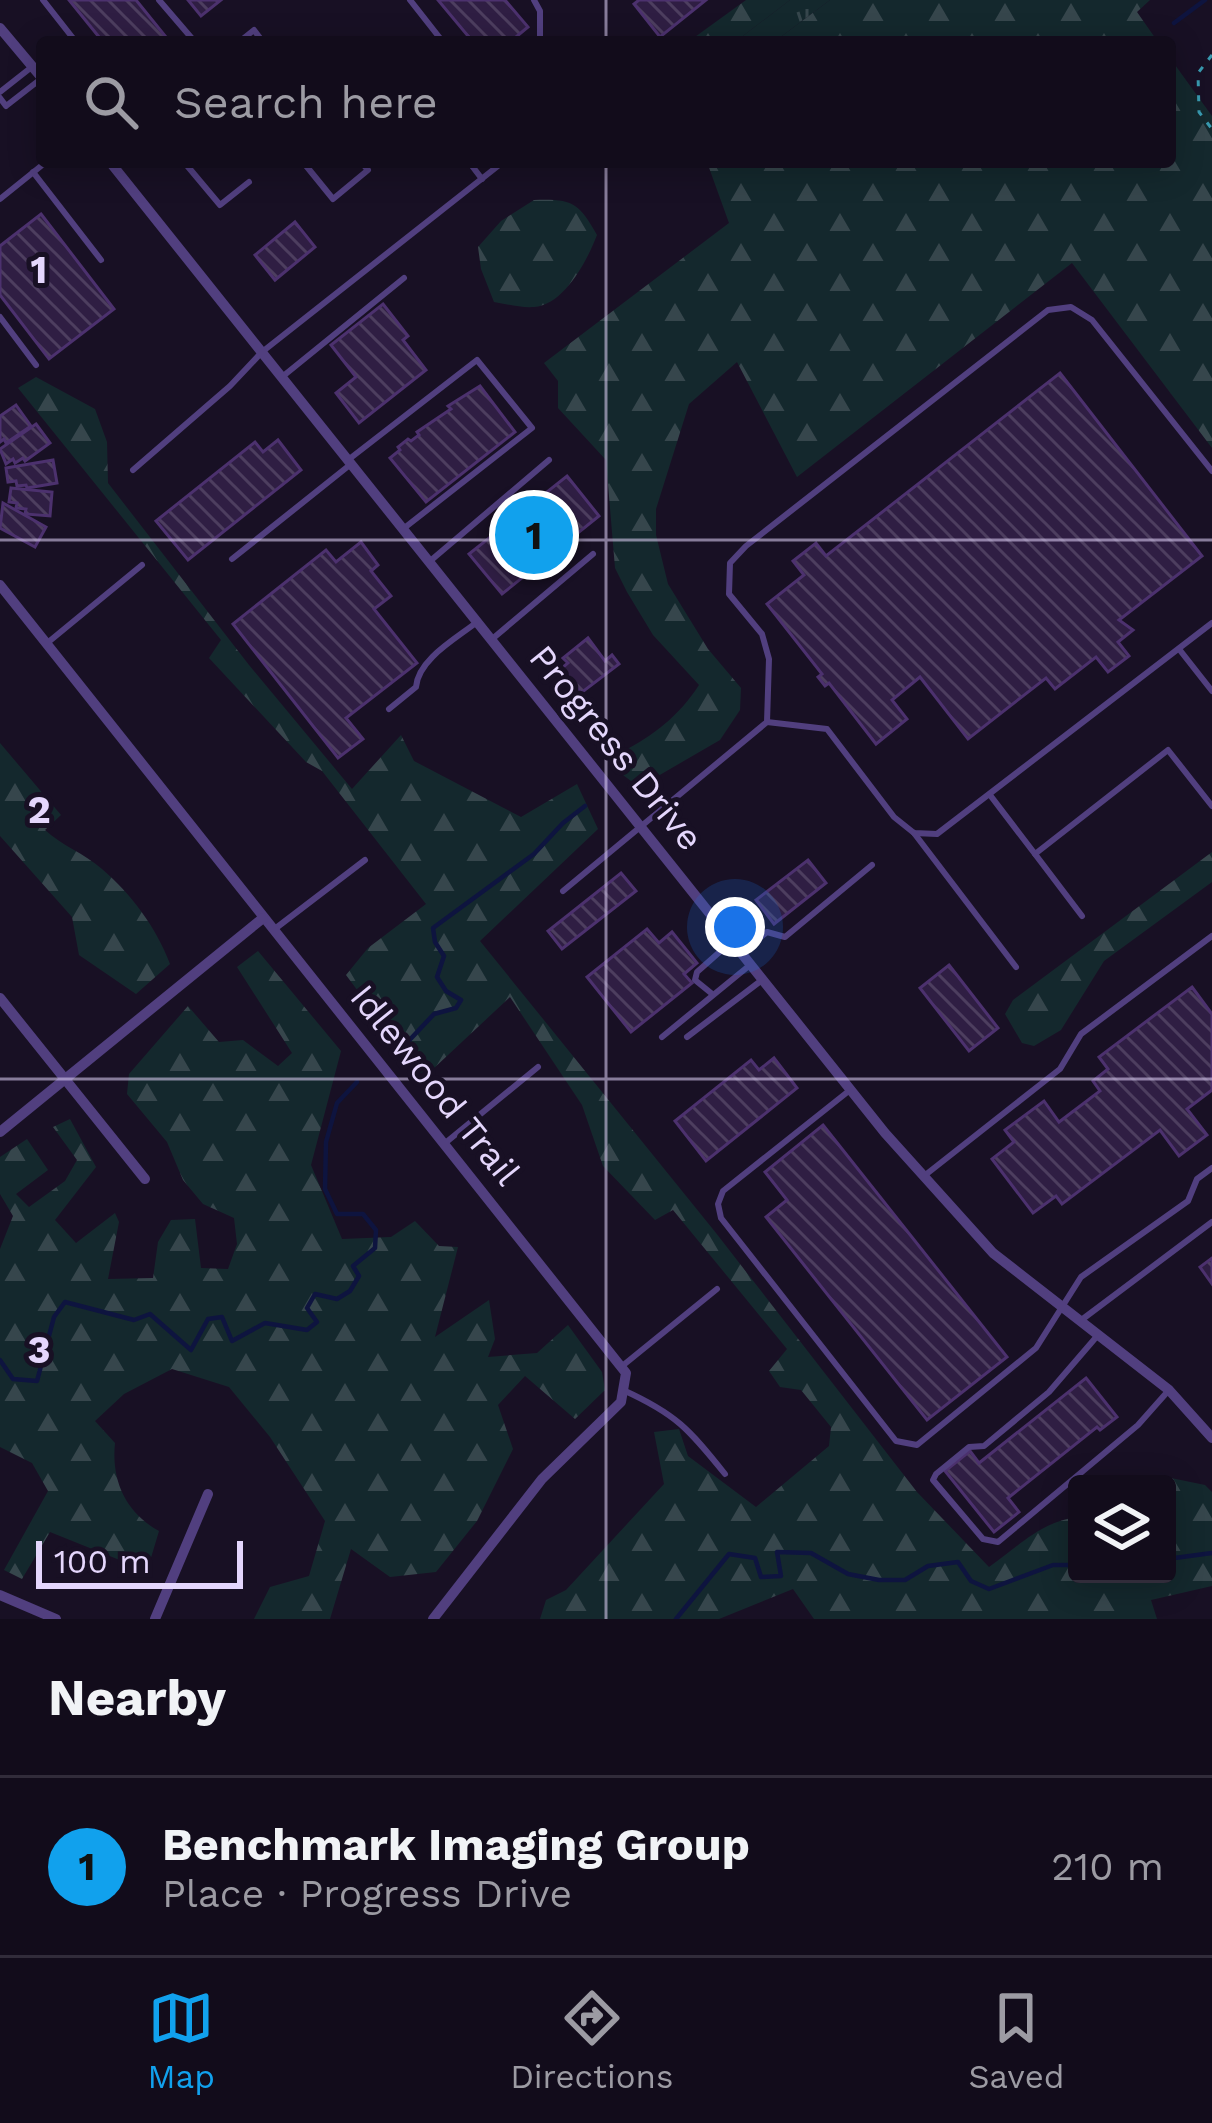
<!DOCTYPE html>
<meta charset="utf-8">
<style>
:root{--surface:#120c1b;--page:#1b1524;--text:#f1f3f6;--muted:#9c9ba3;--line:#312c3a;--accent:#11a1ed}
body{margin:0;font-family:"Work Sans",sans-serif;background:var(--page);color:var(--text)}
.controls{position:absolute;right:36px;bottom:36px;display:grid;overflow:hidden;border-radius:12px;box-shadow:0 6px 30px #0003}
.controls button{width:108px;height:108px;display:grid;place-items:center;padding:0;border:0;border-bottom:3px solid var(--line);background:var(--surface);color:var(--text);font:60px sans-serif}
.scale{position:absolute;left:36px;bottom:30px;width:207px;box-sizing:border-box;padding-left:12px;border:6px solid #e4d6fc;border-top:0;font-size:33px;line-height:42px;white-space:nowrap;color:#e4d6fc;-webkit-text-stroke:9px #181024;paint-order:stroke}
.you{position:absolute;left:735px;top:927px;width:42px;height:42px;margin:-30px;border:9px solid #fff;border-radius:50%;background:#1a73e8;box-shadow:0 0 0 18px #1a73e833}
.badge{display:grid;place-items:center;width:78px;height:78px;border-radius:50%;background:var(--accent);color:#111;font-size:39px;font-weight:700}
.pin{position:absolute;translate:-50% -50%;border:6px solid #fff;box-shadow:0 3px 12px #0006}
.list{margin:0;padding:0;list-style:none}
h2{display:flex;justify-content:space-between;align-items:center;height:156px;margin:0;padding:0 48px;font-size:51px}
h2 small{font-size:39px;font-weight:400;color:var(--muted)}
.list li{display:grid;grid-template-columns:78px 1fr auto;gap:36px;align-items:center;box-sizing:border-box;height:180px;padding:0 48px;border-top:3px solid var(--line)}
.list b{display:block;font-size:45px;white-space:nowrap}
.list p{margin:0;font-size:39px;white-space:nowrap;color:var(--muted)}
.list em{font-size:39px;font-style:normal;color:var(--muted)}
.icon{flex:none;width:66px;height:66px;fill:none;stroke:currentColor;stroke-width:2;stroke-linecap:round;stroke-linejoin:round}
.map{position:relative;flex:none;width:1212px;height:1619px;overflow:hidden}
.search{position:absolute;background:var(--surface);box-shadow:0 6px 30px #0003;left:36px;right:36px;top:36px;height:132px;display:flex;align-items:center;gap:30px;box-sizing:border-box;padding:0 42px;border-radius:12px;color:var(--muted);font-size:45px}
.sheet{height:336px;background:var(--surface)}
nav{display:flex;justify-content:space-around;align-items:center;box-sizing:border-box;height:168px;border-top:3px solid var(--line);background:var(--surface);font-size:33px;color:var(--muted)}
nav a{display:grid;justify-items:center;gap:6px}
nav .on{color:var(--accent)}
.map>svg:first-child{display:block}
.grass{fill:url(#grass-tufts)}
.forest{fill:url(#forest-firs)}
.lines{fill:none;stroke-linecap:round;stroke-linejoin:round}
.stream{stroke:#0e143f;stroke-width:4.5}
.building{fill:url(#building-back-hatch);stroke:#4c316e;stroke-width:3}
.path{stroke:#3898ae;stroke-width:3;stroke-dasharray:6 9;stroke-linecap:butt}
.service{stroke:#513f7f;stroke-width:6}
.minor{stroke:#513f7f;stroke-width:10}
.grid{fill:none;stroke:#e4d6fc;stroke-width:3;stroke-opacity:0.55}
.labels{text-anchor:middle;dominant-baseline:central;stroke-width:10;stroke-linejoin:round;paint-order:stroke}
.street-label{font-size:36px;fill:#e4d6fc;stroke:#181024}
.grid-label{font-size:39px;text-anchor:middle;font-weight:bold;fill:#e4d6fc;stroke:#181024;stroke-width:10;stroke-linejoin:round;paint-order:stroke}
</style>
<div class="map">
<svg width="1212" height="1619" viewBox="0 0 1212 1619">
<defs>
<pattern id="grass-tufts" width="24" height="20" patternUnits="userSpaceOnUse" patternTransform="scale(3)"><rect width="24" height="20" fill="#14282d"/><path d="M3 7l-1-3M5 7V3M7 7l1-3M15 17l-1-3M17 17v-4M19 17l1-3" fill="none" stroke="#36464c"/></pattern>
<pattern id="forest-firs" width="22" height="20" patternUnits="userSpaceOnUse" patternTransform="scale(3)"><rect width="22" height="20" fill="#14282d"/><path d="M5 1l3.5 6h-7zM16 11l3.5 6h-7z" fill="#36464c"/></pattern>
<pattern id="building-back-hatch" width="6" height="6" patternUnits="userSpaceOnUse" patternTransform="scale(3)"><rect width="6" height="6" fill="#2f1e43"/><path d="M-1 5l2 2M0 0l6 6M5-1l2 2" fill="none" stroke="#4d3e5f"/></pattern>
</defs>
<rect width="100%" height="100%" fill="#181024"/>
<path class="grass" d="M790,0H830L774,42H735Z"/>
<g class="forest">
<path d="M746,0H790L735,42H688Z"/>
<path d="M830,0H1150L1137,12L1158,42H774Z"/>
<path d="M1170,58L1212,116V448L1072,263L797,477L737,362L689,404L656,509V535L668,584L708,649L741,688L740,710L720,740L639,787L619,772L622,752C654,735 679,716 699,685L653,635L627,592L615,568L606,460L558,408V381L544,363L729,223L707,162H1170Z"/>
<path d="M534,200C573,199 578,202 597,235C587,261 564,305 534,307C521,308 507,304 494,302L481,269L478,247L501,221Z"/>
<path d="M36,377L95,409L107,442L108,483L249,665L352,789L401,735L414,761L521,817L577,784L598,829L480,941L716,1233L917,1492L989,1567C1018,1547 1040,1522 1077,1517V1574H1167V1484H1155L1166,1477L1205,1485L1212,1492V1586L1151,1600L1157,1619H814L793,1589L719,1619H540L546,1600L566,1590L664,1484L654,1432L679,1429L688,1456L756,1507L829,1446L831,1427L801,1390L780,1387L769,1371L787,1349L673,1210L655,1220L603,1166L582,1105L510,997L432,1070L419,1073L346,975L368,948L426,904L322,771L306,762L209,658L221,640L18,388Z"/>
<path d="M0,743L61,815L45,830C62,846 84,853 102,869C132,895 156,927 170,964L136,994L79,955L72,917L0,836Z"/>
<path d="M1212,852V882L1104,961L1061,1030L1034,1046L1022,1043L1005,1014L1013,1000Z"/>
<path d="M258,951L341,1051L311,1165L342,1239L391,1237L415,1221L439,1246L458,1247L435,1337L489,1300L495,1339L488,1357L537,1353L568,1325L602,1372L605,1390L575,1419L525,1376L498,1405L513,1449L477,1521L436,1572L390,1577L351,1549L330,1619H254L270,1587L309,1576L325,1521L270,1437L229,1387L172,1369L124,1394L95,1421L115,1443C111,1481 126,1513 159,1531L147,1571L50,1532L22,1579L4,1570L48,1491L32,1463L0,1447V1249L13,1216L0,1194V1157L27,1139L48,1170L16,1194L29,1207L65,1181L77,1160L53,1127L70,1119L96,1167L55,1220L76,1243L115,1213L119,1222L108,1279L153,1278L158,1242L171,1220L195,1219L201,1268L228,1269L237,1244L234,1218L203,1204L183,1180L167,1142L127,1094L129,1074L188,1006L219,1042L243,1040L278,1066L292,1053L237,967Z"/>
</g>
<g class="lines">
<g class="stream">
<path d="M1174,23L1205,0"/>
<path d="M402,1048L434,1014L456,1008L461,1000L446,991L437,977L444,956L435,942L433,928L534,854L563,823L585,806"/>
<path d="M0,1360L13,1379L37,1381L54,1317L65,1302L134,1320L150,1314L191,1350L208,1319L222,1317L232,1341L265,1323L307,1330L317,1322L307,1308L315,1294L337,1299L350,1291L359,1276L353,1266L375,1248L376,1230L363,1214H337L325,1189L326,1142L337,1103L357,1082"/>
<path d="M1167,1559L1212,1553"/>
<path d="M676,1619L729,1554L755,1558L761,1577L781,1576L777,1552L811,1553L848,1574L879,1580H905L928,1566L958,1562L971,1581L989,1589L1053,1565H1077"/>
</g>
</g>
<g class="building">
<path d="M69,0H136L170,42H94L99,37Z"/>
<path d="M188,0H221L201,16Z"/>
<path d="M438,0H505L528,27L510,42H473Z"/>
<path d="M639,0H706L660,37L634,4Z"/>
<path d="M41,214L114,309L49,359L0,295V246Z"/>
<path d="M295,222L315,247L275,280L255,255Z"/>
<path d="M383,304L408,336L403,340L426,370L359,423L336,393L356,377L331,345Z"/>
<path d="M1060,373L1202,556L1119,620L1133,630L1118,642L1129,656L1108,672L1096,657L1055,689L1046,678L968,739L920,677L892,700L907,719L876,744L829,683L825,686L818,677L822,674L767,604L804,575L793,561L816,543L826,556Z"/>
<path d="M480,386L515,432L426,502L390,458L400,450L398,447L408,439L411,441L419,435L417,432L451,409L448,406Z"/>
<path d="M16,405L31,426L6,443L4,439L0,442V416Z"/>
<path d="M36,424L50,443L25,461L23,458L15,463L13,459L6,464L0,449Z"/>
<path d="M278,440L301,470L188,560L156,521L255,442L263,452Z"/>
<path d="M53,460L57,483L27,488L26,485L17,486L16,481L8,482L6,468Z"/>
<path d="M567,476L599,516L502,594L469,554Z"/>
<path d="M11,488L52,492L50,516L25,514L26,509L16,508L17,503L9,502Z"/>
<path d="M3,503L46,527L35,547L0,528Z"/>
<path d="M361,542L378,565L371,571L391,596L374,609L417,663L346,718L363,739L338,758L233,624L326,550L336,562Z"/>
<path d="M588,638L605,661L612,655L619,664L581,693L562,668L568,663L563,658Z"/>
<path d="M808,860L826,883L774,924L756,900Z"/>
<path d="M621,873L636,891L562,949L548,931Z"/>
<path d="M647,929L659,943L672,932L697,963L684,974L692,983L631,1032L587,977Z"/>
<path d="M949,965L998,1028L969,1051L920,988Z"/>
<path d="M1192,987L1212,1014V1090L1187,1109L1207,1135L1179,1156L1160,1130L1062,1204L1056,1196L1033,1213L992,1159L1014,1142L1005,1130L1044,1101L1059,1122L1100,1091L1093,1081L1108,1069L1099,1057Z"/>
<path d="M774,1058L797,1088L706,1161L675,1121L751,1060L759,1070Z"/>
<path d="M823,1125L1007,1357L927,1420L766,1217L787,1200L765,1172Z"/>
<path d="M1212,1258V1284L1200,1267Z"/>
<path d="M1086,1378L1117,1417L1100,1430L1097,1427L1008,1498L1019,1512L994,1532L945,1471L970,1451L979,1463Z"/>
</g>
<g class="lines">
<path class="path" d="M1212,55L1198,73L1199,112L1212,129"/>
<g class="service">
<path d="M43,0L76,42"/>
<path d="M159,0L195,42"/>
<path d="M410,0L443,42"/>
<path d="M534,0L540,11V42"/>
<path d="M239,42L254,30L263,42"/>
<path d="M0,92L33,66"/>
<path d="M0,98L6,106L42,78"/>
<path d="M184,162L220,205L249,182"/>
<path d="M303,162L333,199L368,170L361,162"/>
<path d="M469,162L482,179"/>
<path d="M33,172L101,260"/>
<path d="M0,199L46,162"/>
<path d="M0,317L36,365"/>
<path d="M282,377L404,278"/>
<path d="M348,460L477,360L532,428L403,529"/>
<path d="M133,470L230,386L262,352L503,162"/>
<path d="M232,559L351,464"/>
<path d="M429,562L549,460"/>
<path d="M491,640L593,554"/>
<path d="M46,644L142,565"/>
<path d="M1179,649L1212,691"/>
<path d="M389,709L416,687C418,659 457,638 477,622"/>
<path d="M767,722L827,729L894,817L914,833L937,834L1212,623"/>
<path d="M990,795L1035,854L1168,750L1212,806"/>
<path d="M914,833L1016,967"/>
<path d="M1035,854L1082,916"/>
<path d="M563,891L767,722L769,659L762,634L729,594L730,563L746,546L1048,310L1071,307L1092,320L1212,471"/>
<path d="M276,928L365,860"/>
<path d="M741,952L767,932L785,937L872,865"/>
<path d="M711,993L695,980L697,972L732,941"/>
<path d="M662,1037L750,965"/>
<path d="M687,1037L762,980"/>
<path d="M850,1090L723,1191L718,1204L721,1218L896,1441L917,1445L1036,1348L1081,1277L1188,1201L1197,1179L1212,1168"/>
<path d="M444,1144L538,1067"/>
<path d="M924,1176L1060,1069L1081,1034L1212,936"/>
<path d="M1080,1321L1212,1222"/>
<path d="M1098,1335L1049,1392L984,1446L969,1447L936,1474L933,1480L983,1539L998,1542L1138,1425L1169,1390"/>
<path d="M621,1367L717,1289"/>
<path d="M623,1390C676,1414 689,1429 725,1474"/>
</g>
<g class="minor">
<path d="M0,28L42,78"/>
<path d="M110,162L885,1133L993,1253L1169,1390L1212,1438"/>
<path d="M0,585L626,1373L621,1402L542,1479L433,1619"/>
<path d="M0,998L145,1179"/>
<path d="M0,1132L263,918"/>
<path d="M0,1595L56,1619"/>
<path d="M155,1619L208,1494"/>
</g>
</g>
<path class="grid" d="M606,0V42M606,162V1619M0,540H1212M0,1079H1212"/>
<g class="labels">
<g class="street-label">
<text transform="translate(616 748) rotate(51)">Progress Drive</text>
<text transform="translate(435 1085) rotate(51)">Idlewood Trail</text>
</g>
</g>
<g class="grid-label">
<text x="39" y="283">1</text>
<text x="39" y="823">2</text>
<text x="39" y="1363">3</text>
</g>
</svg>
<div class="controls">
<button><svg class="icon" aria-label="layers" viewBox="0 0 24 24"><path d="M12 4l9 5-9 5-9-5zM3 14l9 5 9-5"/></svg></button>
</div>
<div class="scale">100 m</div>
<div class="you"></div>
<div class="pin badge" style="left:534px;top:535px">1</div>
<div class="search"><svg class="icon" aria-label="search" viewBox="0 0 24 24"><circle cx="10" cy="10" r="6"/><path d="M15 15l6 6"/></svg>Search here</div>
</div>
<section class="sheet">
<h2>Nearby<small></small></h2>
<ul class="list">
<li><span class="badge">1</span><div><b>Benchmark Imaging Group</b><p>Place · Progress Drive</p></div><em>210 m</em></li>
</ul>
</section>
<nav>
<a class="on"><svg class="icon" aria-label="map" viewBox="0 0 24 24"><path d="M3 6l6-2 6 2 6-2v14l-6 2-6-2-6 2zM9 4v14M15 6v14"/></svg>Map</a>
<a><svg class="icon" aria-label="directions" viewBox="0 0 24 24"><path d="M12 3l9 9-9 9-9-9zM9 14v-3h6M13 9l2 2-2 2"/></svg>Directions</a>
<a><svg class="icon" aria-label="saved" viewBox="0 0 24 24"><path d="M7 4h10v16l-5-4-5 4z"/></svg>Saved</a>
</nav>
